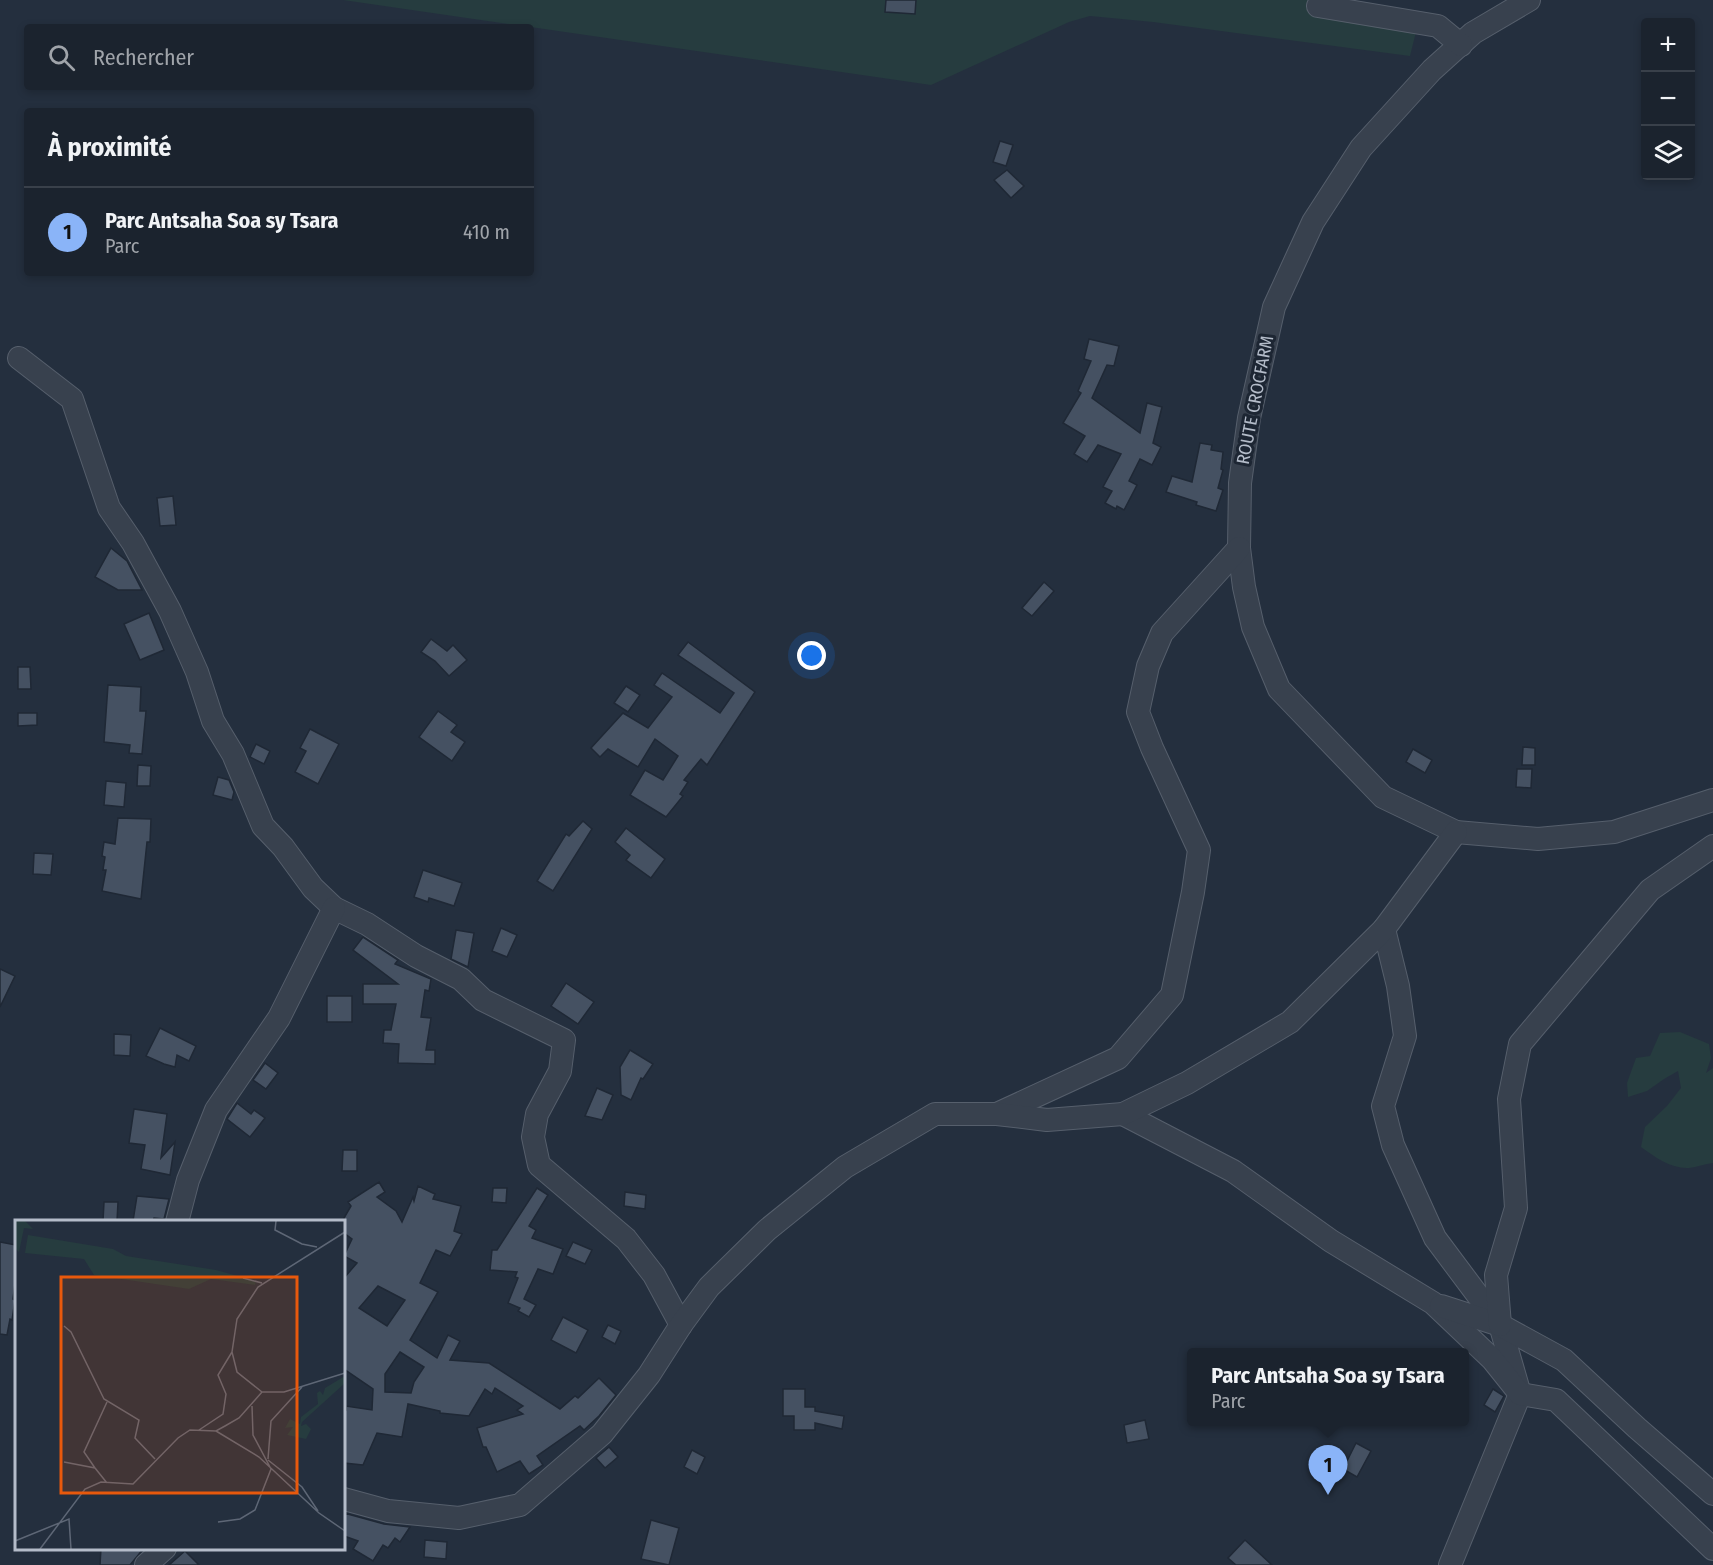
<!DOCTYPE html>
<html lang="fr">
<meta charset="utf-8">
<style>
:root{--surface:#1b232e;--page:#282f3a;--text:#f1f3f6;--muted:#a0a4aa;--line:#39404a;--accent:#8ab4f8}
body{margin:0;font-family:"Fira Sans Condensed",sans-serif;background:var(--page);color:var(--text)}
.controls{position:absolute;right:18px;top:18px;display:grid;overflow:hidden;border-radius:6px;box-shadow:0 3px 9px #0003}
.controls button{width:54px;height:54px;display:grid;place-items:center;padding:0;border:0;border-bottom:2px solid var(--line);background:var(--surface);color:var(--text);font:30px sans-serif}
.you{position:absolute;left:812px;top:656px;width:21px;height:21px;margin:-15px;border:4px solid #fff;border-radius:50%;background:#1a73e8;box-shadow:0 0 0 9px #1a73e833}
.badge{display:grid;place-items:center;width:39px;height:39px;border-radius:50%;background:var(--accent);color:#111;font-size:20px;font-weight:700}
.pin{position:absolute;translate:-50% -50px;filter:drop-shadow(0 2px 3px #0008)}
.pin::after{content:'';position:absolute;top:32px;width:21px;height:18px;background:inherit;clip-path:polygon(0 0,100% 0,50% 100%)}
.popup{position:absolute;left:1187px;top:1348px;width:282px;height:78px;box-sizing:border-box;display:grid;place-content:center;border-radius:6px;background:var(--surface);filter:drop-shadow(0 2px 4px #0005);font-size:20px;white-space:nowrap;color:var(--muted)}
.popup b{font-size:22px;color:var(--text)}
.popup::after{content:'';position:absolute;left:50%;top:100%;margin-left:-12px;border:12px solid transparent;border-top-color:var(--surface)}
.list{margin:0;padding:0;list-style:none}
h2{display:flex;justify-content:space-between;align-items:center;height:78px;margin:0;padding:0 24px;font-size:26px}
h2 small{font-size:20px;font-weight:400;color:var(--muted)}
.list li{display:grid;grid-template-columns:39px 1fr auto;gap:18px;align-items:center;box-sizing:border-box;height:90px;padding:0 24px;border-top:2px solid var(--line)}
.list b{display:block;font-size:22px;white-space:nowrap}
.list p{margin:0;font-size:20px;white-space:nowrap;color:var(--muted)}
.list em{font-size:20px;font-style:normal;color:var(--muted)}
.icon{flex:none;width:33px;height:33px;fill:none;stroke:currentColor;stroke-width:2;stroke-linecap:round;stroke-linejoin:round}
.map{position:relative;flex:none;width:1713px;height:1565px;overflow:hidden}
.search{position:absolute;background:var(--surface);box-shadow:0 3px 9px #0003;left:24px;top:24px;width:510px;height:66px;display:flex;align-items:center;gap:15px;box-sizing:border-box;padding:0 21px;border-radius:6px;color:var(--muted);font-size:22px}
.panel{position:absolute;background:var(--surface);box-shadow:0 3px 9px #0003;left:24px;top:108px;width:510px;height:168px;border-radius:6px}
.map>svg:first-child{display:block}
.green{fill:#263c3f}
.building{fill:#455162;stroke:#1f2835;stroke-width:1.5;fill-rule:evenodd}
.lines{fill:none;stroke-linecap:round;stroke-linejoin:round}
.minor-casing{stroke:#565f6c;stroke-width:24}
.minor{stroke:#38414e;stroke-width:22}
.labels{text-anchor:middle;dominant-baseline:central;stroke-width:6;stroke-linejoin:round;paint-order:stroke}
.street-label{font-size:18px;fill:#b4bcc9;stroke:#1d2633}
.inset-road{fill:none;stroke:#5e6776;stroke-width:1.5}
.view{fill:#e8590c;fill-opacity:0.15;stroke:#e8590c;stroke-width:3}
.inset-edge{fill:none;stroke:#b4bcc9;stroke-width:3}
</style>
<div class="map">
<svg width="1713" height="1565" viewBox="0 0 1713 1565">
<rect width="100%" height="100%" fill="#242f3e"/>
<g class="green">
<path d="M343,0H1310L1417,28L1410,56L1153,22L1090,16L1069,22L931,85Z"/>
<path d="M1680,1032L1709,1044L1711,1058L1706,1073L1713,1068V1163C1705,1164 1697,1167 1689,1168C1671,1169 1655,1157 1641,1147L1645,1127L1667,1106L1681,1088L1678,1071L1664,1079L1647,1091L1628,1097L1627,1083L1636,1058L1650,1056L1660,1033Z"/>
</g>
<g class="building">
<path d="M886,0H916L915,14L885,12Z"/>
<path d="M1000,141L1013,145L1006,166L993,162Z"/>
<path d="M1007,170L1024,186L1011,198L994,180Z"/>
<path d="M1089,339L1119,346L1114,366L1107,365L1092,398L1140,433L1147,403L1162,407L1153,443L1161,447L1152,465L1140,459L1129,481L1137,485L1124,510L1117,506L1116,509L1105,503L1112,491L1103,487L1121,454L1098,445L1087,462L1074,454L1085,436L1063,423L1081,393L1078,391L1091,361L1084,359Z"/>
<path d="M1200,443L1212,445L1211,450L1223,452L1221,469L1223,470L1218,488L1223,490L1216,511L1196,505L1197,502L1166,492L1172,476L1192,482Z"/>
<path d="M173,496L176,525L160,526L157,498Z"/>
<path d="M111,548L127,561L142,590H118L95,577Z"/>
<path d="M1044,582L1054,591L1032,616L1022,608Z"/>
<path d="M149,613L164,650L140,660L124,624Z"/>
<path d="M431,639L447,651L453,645L467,660L449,676L435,661L421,652Z"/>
<path d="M688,642L755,692L707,765L701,759L684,780L688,782L680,794L683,796L666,817L630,795L645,770L663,780L678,756L655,739L638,767L608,749L600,757L591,748L623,713L648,728L672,697L654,685L662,673L720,713L734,693L678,655Z"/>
<path d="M18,667H30L31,689H18Z"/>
<path d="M108,685L141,687L140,711H146L142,754L129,753L130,745L104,742Z"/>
<path d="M626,686L640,695L628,712L614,703Z"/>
<path d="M438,711L457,725L451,732L465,742L452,761L419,737Z"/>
<path d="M18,713H37V725L18,726Z"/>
<path d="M310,729L339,744L318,784L295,772L306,751L300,748Z"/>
<path d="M256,744L270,751L264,764L250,757Z"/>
<path d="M1523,747L1535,748V765H1522Z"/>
<path d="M1413,749L1432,760L1425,773L1406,762Z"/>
<path d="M138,765L151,766L150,786H137Z"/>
<path d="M1517,769H1532L1531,788L1516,787Z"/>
<path d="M218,777L229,780L234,792L232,800L213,795Z"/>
<path d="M106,781L126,783L124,807L104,805Z"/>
<path d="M118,818L151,819L150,842H147L141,899L102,891L106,870H103L105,857L102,856L104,842L115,844Z"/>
<path d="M583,821L592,829L553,891L537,881L566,834L569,836Z"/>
<path d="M626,828L665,859L651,878L626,860L630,855L615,842Z"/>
<path d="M34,853L53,854L51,875L33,874Z"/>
<path d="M423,870L462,883L454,906L429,898L428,902L414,897Z"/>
<path d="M501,928L517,935L507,957L492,951Z"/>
<path d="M456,930L474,933L468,967L451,959Z"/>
<path d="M363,937L398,960L395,964L431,979L429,991L425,990L421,1017L431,1018L426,1050H435V1064L398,1063L399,1044L383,1043L384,1030H391L396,1004H363V984H398L353,950Z"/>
<path d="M0,969L15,976L0,1007Z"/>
<path d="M566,983L594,1002L578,1024L551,1006Z"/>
<rect x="327" y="996" width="25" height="26"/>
<path d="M160,1028L196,1046L189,1061L177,1055L175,1067L164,1064L146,1056Z"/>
<path d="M114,1034L131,1035L130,1056L114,1055Z"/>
<path d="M630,1050L653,1064L643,1079L641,1078L631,1100L621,1095L620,1067Z"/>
<path d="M265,1063L278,1073L266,1089L253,1080Z"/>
<path d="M597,1088L613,1095L602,1120L585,1116Z"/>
<path d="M237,1103L251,1114L254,1110L265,1118L250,1137L227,1119Z"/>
<path d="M134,1109L167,1114L161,1158L175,1142L170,1175L141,1169L145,1145L129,1143Z"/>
<path d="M343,1150H357V1171H342Z"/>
<path d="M379,1182L385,1192L377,1197L396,1211L402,1222L413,1197L414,1201L418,1186L435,1194L433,1199L461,1206L454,1231L462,1234L450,1256L436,1250L420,1283L438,1292L410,1340L437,1358L448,1335L460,1341L450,1360L489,1363L560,1409L575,1396L578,1398L599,1378L616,1395L599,1416L584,1430L580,1426L537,1456L543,1465L529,1474L520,1461L497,1472L486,1447H483L477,1428L523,1414L517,1410L523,1406L495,1388L492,1394L485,1389L469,1416L440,1413V1411L408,1404L402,1437L377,1433L363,1465L344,1463V1410H346V1406L372,1410L373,1389L344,1369V1278L357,1263L344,1256L352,1239L344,1233V1218L351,1206L348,1202ZM378,1286L405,1300L387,1326L359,1308ZM400,1352L424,1367L414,1382L411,1393L385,1392V1374Z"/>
<path d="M493,1188H507L506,1203L492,1202Z"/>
<path d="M537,1188L548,1195L529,1226L536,1230L532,1238L563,1249L553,1274L538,1269L524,1299L536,1305L529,1317L518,1311L520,1308L508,1303L518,1278L515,1277L517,1272L490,1270L492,1250H497Z"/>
<path d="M625,1192L646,1195L645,1209L624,1206Z"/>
<path d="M137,1196L169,1199L164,1219L154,1218L153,1221H133Z"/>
<path d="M104,1202H118L117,1221H103Z"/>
<path d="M0,1242L16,1245V1276L13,1299L15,1300L12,1320L10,1319L7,1335L0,1334Z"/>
<path d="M573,1242L592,1250L585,1264L566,1256Z"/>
<path d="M563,1317L588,1330L576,1353L551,1340Z"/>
<path d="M608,1325L621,1331L615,1344L602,1337Z"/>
<path d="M783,1389H805V1407H815V1411L844,1416L842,1429L815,1423V1430H794V1416H783Z"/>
<path d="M1493,1389L1504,1396L1495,1412L1484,1405Z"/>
<path d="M1145,1420L1149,1439L1127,1443L1124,1425Z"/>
<path d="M1356,1443L1371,1451L1357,1477L1343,1469Z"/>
<path d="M609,1447L618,1457L605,1468L596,1458Z"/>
<path d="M692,1450L705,1457L697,1474L684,1467Z"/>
<path d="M344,1513L384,1524L410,1527L400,1542L395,1538L388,1548L383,1545L373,1561L353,1549L358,1541L344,1536Z"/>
<path d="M651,1520L679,1528L669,1565L641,1559Z"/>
<path d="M425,1540L447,1542L446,1559L424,1557Z"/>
<path d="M1245,1540L1272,1565H1236L1228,1558Z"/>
<path d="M101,1548H144L130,1565H100Z"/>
<path d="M185,1551L199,1565H169Z"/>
</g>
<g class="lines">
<defs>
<g id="minor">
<path d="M1529,0L1473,33L1432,70L1361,148L1313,222L1274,307L1249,418L1240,483L1239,548L1244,587L1253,627L1279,689L1383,797L1456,832L1538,839L1614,832L1713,800"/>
<path d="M1318,6L1438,26L1461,45"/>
<path d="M19,358L72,399L109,508L133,543L170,611L197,672L213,721L233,754L263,826L283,847L313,888L334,908L367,924L416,956L461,979L483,1000L564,1040L560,1071L537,1114L533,1137L539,1165L626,1239L654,1275L681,1325"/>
<path d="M1384,929L1398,986L1405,1036L1383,1106L1393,1145L1435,1238L1500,1325L1520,1394L1450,1565"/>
<path d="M997,1114L1118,1058L1172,995L1193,892L1199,850L1152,748L1138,712L1148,666L1162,633L1239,548"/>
<path d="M1123,1114L1233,1171L1331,1241L1433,1303L1492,1359L1520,1394L1556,1400L1713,1549"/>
<path d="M177,1222L188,1180L216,1110L279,1018L334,908"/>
<path d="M1441,1306L1500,1325L1564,1360L1637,1428L1713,1494"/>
<path d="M1500,1325L1496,1275L1516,1208L1509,1099L1520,1044L1650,890L1713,846"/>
<path d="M344,1499L388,1511L459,1518L520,1505L602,1434L649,1375L681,1325L709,1287L767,1230L845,1167L935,1114H997L1047,1120L1123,1114L1187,1083L1290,1022L1384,929L1456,832"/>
<path d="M146,1565L165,1548"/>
</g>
</defs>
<use href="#minor" class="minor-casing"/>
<use href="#minor" class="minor"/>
</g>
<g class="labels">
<g class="street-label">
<text transform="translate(1255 400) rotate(-79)">ROUTE CROCFARM</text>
</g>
</g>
<g transform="translate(15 1220)">
<rect width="330" height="330" fill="#242f3e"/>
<path d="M0,1H10L18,9L9,8L4,32L0,28ZM13,15L98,29L111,36L201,50L241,61L240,65L196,59L174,69L79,55L69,39L10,33ZM330,156V163L287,202L286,206L291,204L296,209L291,219L272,215L278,207L270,208L275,199L285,204L286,197L303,184L302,173L305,171L308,175L310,168Z" fill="#263c3f"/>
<path class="inset-road" d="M261,1L260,10L287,24L302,27M330,12L243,67L222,99L217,132L222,152L247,172H269L330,153M228,58L247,63M49,106L56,112L89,179L124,200L120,218L140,239M184,210L208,194L211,174L203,155L217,132M201,211L244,237L304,293L330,311M253,239L256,201L287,167M253,240L287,267L303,291M49,242L80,248L92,263M80,248L69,232L92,182M203,302L225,299L240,290L256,249L238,215L237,186M0,321L54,299L56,329M25,329L70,269L86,262L118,264L163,218L175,210L201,211L210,206L224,198L247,172"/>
<path class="view" d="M46,57H282V273H46Z"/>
<rect width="330" height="330" class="inset-edge"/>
</g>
</svg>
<div class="controls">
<button>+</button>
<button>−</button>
<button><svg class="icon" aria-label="layers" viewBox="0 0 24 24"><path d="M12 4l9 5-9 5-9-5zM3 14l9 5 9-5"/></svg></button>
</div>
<div class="you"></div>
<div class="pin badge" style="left:1328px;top:1495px">1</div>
<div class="popup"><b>Parc Antsaha Soa sy Tsara</b>Parc</div>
<div class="search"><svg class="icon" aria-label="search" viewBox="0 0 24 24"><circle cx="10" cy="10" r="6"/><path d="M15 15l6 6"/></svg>Rechercher</div>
<section class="panel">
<h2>À proximité<small></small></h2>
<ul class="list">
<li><span class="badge">1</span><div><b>Parc Antsaha Soa sy Tsara</b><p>Parc</p></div><em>410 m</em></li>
</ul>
</section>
</div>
